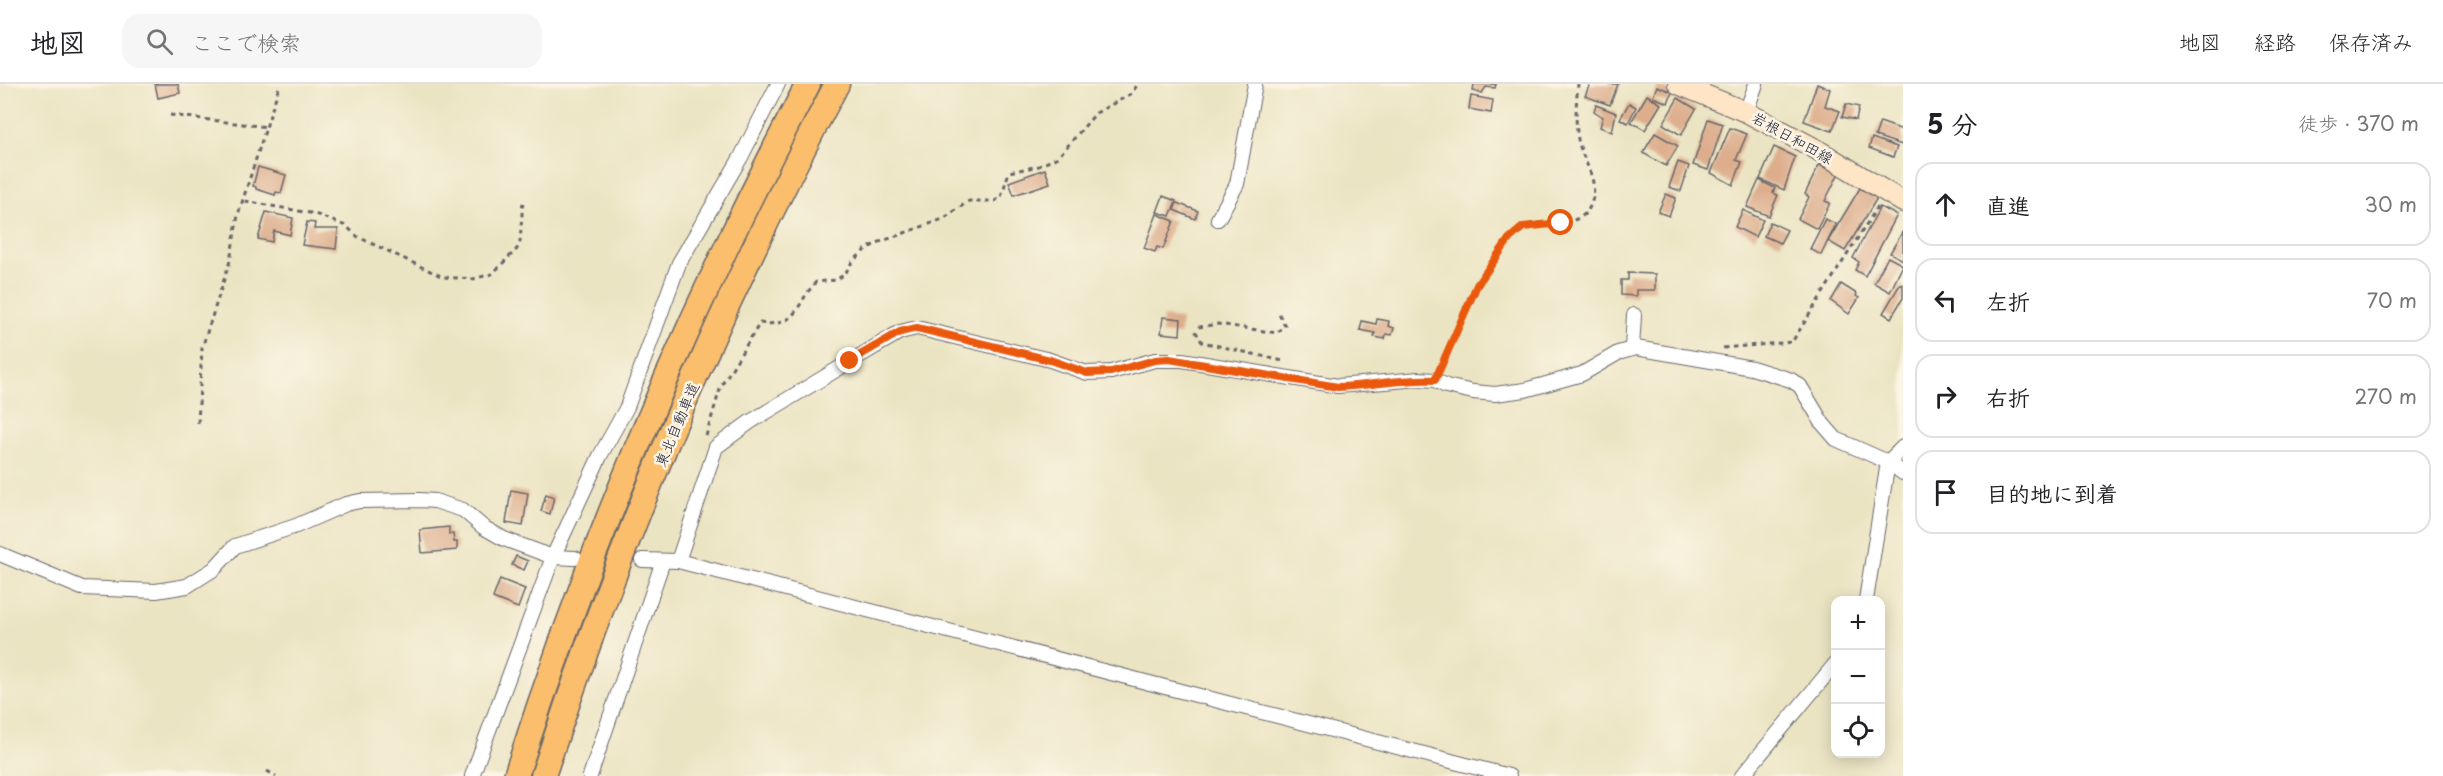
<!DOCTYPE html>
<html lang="ja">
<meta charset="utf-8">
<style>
:root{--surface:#fff;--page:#f6f6f6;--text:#202124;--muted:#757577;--line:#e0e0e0}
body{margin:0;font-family:"Playpen Sans","Klee One",sans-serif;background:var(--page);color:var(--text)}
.controls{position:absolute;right:18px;bottom:18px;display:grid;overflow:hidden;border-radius:12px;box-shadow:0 3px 15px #0003}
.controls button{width:54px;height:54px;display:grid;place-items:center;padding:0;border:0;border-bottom:2px solid var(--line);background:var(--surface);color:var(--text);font:30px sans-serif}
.stop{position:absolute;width:18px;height:18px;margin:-14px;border:4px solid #ea580c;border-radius:50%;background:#fff}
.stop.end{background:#ea580c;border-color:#fff;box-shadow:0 2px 6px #0008}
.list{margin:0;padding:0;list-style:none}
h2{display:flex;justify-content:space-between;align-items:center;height:78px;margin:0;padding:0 24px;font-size:26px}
h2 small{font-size:20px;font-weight:400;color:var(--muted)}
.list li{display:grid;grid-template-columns:39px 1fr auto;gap:18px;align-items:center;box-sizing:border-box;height:84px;margin:0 12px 12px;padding:0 12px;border:2px solid var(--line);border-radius:18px}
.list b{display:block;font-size:22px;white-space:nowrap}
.list em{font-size:20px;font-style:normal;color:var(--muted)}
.icon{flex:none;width:33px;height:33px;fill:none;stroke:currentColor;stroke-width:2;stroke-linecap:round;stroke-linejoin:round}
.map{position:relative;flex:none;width:1903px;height:692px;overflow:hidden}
header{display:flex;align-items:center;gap:36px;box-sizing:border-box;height:84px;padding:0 30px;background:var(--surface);border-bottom:2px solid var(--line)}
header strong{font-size:28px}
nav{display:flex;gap:33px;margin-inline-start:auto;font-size:21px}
.search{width:420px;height:54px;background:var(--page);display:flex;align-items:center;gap:15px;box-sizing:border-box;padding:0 21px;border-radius:18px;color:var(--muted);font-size:22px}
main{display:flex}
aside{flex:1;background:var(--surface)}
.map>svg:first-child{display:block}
.building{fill:#ddad8c}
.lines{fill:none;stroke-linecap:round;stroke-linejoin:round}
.minor-casing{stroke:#68666b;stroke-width:16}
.secondary-casing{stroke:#68666b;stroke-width:22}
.motorway-casing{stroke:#68666b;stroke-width:27}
.path{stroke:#68666b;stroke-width:3;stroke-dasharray:4.5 4.5;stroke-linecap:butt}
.minor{stroke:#fff;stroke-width:14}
.secondary{stroke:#fde5c5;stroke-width:20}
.motorway{stroke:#fabe6d;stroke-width:24}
.route{stroke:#ea580c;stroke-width:8}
.labels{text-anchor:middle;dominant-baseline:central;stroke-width:5;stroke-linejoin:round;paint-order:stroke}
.street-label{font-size:15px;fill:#22223b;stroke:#fcf5e5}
</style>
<header>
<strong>地図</strong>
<div class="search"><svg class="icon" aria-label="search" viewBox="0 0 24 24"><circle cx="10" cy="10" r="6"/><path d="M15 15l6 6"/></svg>ここで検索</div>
<nav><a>地図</a><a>経路</a><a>保存済み</a></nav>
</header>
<main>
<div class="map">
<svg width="1903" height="692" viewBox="0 0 1903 692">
<rect width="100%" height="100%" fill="#fcf5e5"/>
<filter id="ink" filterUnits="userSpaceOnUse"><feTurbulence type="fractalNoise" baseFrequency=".0167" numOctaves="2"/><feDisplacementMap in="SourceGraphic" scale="12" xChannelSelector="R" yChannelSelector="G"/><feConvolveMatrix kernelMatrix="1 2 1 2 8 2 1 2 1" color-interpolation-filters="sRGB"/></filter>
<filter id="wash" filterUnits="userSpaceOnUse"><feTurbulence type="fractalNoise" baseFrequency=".008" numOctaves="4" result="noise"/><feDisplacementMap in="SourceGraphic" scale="24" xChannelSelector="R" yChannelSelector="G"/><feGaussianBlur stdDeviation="1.35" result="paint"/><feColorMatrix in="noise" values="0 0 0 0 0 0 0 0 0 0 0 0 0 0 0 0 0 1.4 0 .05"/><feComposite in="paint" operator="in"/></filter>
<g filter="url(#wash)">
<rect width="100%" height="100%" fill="#ebe4c3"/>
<g id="blocks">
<g class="building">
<path d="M155,0H178L180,9L158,14Z"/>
<path d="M1474,0H1496L1495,4L1486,3L1482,9L1473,7Z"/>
<path d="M1590,0H1618L1610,21L1585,12Z"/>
<path d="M1817,0L1830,5L1825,22L1840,27L1832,47L1804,37Z"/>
<path d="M1657,2L1672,8L1668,19L1653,13Z"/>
<path d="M1647,11L1661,20L1645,46L1631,38Z"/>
<path d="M1471,12L1493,16L1491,29L1469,25Z"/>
<path d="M1678,14L1696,25L1681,51L1663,40Z"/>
<path d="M1629,19L1636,23L1628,39L1620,35Z"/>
<path d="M1846,20L1859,23L1856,36L1842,33Z"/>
<path d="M1596,21L1616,29L1612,48L1600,43L1603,33L1594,27Z"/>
<path d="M1708,35L1723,40L1708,86L1693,81Z"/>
<path d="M1880,38L1903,46L1902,61L1875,52Z"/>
<path d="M1730,44L1747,50L1736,76L1742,78L1733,101L1711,89Z"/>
<path d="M1655,49L1678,62L1666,82L1643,69Z"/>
<path d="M1872,54L1897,63L1893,73L1869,64Z"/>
<path d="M1774,63L1795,73L1784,106L1760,95Z"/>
<path d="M1678,78L1689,82L1681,107L1669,103Z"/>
<path d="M1819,81L1839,89L1825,117L1830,119L1817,145L1798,135L1809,113L1805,110Z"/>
<path d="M258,83L286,91L281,109L276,108L275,111L256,105V103L253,102Z"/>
<path d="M1045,85L1050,99L1014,111L1009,98Z"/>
<path d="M1759,96L1775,104L1773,109L1778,111L1769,132L1747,123Z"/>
<path d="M1860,104L1877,114L1845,167L1828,157Z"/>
<path d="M1666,110L1676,114L1669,132L1658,128Z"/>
<path d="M1163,112L1176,117L1170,132L1157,128Z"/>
<path d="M1177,119L1198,127L1195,135L1174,126Z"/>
<path d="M1880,123L1897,131L1865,192L1855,186L1859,178L1853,174Z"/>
<path d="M1743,126L1763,136L1755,153L1735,143Z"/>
<path d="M266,128L293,134L290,151L274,147L272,158L258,155Z"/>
<path d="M1157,130L1174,137L1163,165L1157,163L1155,168L1144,164Z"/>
<path d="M1825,135L1836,140L1821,171L1810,165Z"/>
<path d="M307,138L315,139L314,145H338L336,165L302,161Z"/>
<path d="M1770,138L1787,146L1780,159L1764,152Z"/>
<path d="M1903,147V176L1890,169Z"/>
<path d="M1888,173L1903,181L1890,208L1874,199Z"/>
<path d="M1628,189L1655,190V206H1636V212L1621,211V196H1628Z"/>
<path d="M1841,200L1857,210L1856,212L1859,214L1849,230L1831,217Z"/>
<path d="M1903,200V214L1891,234L1883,229L1899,202Z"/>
<path d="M1163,233L1181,235L1180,251L1161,249Z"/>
<path d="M1377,235L1389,237L1388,242L1394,244L1392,251L1386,250L1385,255L1374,253L1375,249L1360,246L1362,237L1376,240Z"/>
<path d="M511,406L528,409L523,442L506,439Z"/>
<path d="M546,410L554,413L550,430L541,427Z"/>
<path d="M449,443V450H453L454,458H457V466L422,469L420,446Z"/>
<path d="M516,472L528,477L524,486L512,481Z"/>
<path d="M500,495L525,505L518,524L493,514Z"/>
</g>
</g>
</g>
<g filter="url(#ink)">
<use href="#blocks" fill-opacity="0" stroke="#68666b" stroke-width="1.5"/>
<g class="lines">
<defs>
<g id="minor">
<path d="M1746,28L1756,0"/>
<path d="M1218,135L1237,100L1255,0"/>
<path d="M1632,264L1634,231"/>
<path d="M0,470L82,504L156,507L187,502L214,485L235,462L296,442L346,420L360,417L420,416L435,417L463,426L483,443L504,455L553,473L575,474"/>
<path d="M642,476L678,477L1509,692"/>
<path d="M678,477L716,363L750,338L851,277L900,248L917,244L1050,276L1087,289L1111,288L1155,276H1182L1338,302L1419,295L1435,296L1446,302L1473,308L1495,310L1525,306L1582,290L1618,269L1636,264L1752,284L1791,296L1800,302L1823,340L1836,355L1888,378L1903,389"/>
<path d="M1866,516L1888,378L1903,363"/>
<path d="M472,692L553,473L600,372L627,323L679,179L741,73L778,0"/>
<path d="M590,692L663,477"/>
<path d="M1742,692L1836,579"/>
</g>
<path id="secondary" d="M1678,0L1746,28L1816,65L1903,118"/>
<g id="motorway">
<path d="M516,692C592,454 692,221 808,0"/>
<path d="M543,692C621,454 719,221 837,0"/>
</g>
</defs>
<use href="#minor" class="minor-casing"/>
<use href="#secondary" class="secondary-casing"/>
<use href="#motorway" class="motorway-casing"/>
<g class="path">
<path d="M170,31L267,43"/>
<path d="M245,117L315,130L346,142L358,153L443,193L473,195L492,190L517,165L520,158L523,116"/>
<path d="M1279,230L1285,242L1277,249L1218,240L1199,243L1196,248L1202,258L1283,277"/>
<path d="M1723,264L1792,258L1878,122"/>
<path d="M1441,284C1458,244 1474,205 1499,169C1505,161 1511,150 1520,145C1542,131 1583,150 1592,117C1599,94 1582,77 1578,55C1575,37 1576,18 1578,0"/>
<path d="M198,339L202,264L230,177L238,131L280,0"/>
<path d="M706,352L721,302L760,239C799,244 795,220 816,198L836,196L845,190L852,178L865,166L877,159L943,135L969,117H995L1001,113L1009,88L1039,82L1058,73L1096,29L1131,10L1138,0"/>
<path d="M267,687L276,692"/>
</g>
<use href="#minor" class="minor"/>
<use href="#secondary" class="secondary"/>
<use href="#motorway" class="motorway"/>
</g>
</g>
<g class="lines" filter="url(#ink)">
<path class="route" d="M850,277L900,248L917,244L1050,276L1087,289L1111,288L1155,276L1169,275L1338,303C1371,302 1402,294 1435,296L1477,201L1509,155L1523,143L1561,139"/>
</g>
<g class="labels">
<g class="street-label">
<text transform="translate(1793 53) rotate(29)">岩根日和田線</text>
<text transform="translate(676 340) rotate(-67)">東北自動車道</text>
</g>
</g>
</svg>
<div class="controls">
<button>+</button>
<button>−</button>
<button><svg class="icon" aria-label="locate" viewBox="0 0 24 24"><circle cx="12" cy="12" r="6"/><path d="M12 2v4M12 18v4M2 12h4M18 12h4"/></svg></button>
</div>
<div class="stop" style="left:1561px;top:139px"></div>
<div class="stop end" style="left:850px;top:277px"></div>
</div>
<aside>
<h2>5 分<small>徒歩 · 370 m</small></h2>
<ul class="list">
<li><svg class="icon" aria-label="ahead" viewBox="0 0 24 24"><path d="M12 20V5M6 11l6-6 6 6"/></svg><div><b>直進</b></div><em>30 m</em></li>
<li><svg class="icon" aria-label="left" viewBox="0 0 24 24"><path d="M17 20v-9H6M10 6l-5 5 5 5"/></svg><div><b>左折</b></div><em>70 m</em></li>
<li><svg class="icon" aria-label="right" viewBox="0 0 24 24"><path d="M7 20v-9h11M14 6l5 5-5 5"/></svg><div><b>右折</b></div><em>270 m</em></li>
<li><svg class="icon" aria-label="arrive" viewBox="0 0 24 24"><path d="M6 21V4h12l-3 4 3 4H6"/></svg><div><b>目的地に到着</b></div></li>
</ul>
</aside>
</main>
